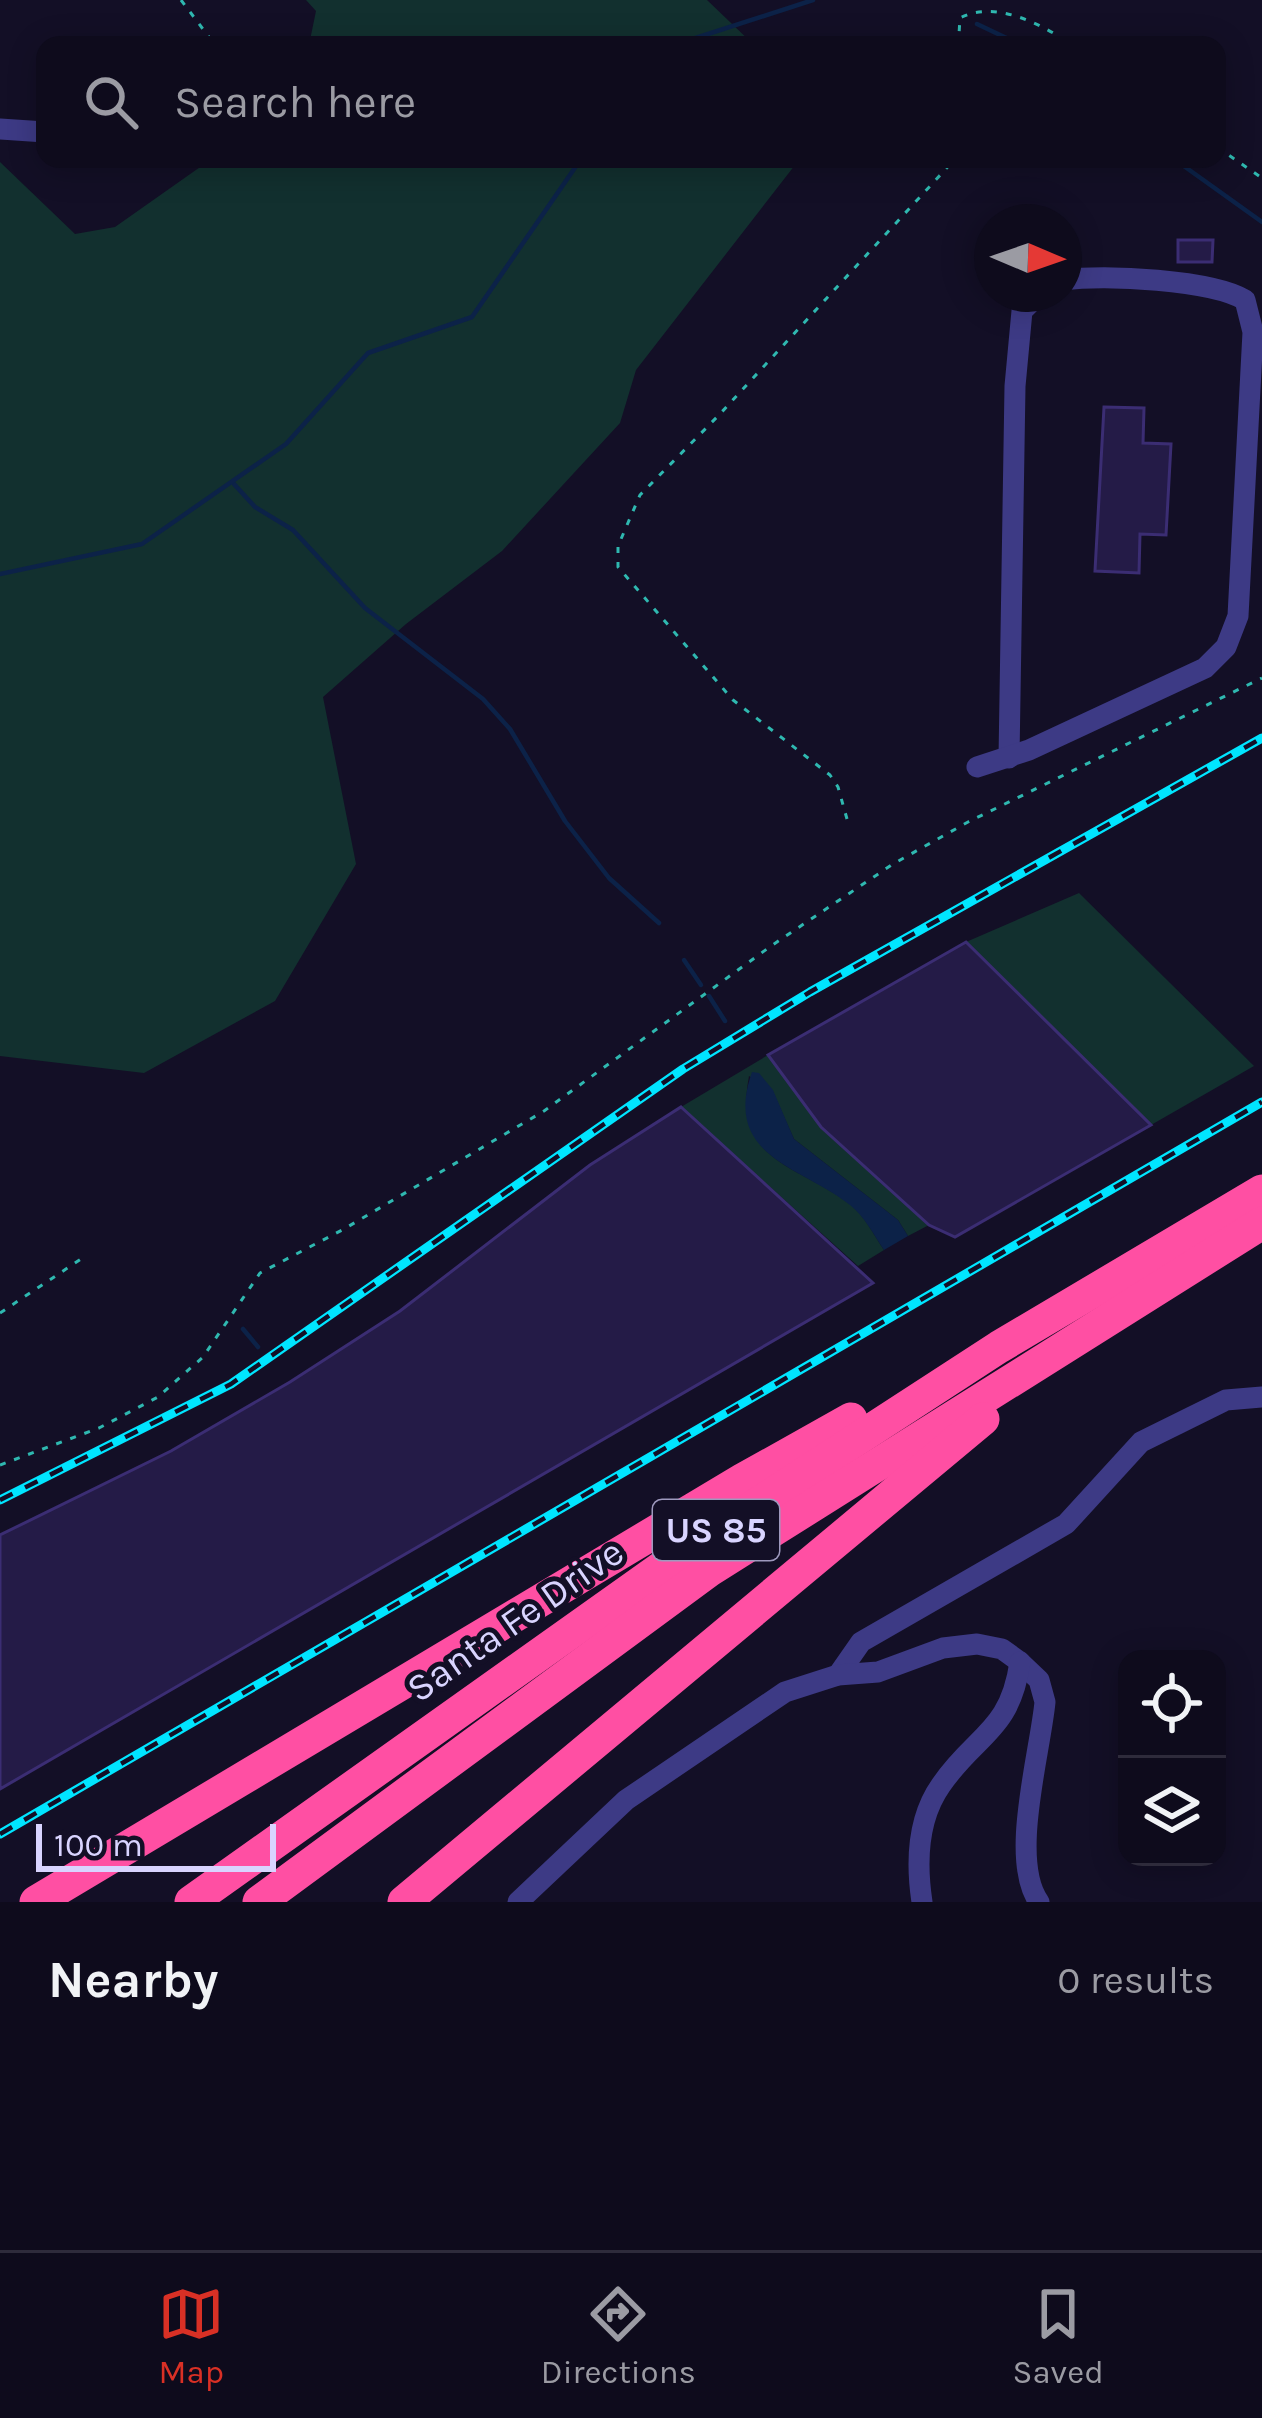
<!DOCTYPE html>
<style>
:root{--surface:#0e0b1c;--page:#171425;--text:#f1f3f6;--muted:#9b9ba3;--line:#2e2b3b;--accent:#d93025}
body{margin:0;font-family:Karla,sans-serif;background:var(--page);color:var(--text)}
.controls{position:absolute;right:36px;bottom:36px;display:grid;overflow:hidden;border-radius:24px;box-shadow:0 6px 30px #0003}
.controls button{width:108px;height:108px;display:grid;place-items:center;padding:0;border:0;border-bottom:3px solid var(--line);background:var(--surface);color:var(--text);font:60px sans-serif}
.compass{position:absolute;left:974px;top:204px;width:108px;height:108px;border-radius:50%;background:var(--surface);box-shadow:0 6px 30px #0003;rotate:92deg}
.scale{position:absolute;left:36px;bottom:30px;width:240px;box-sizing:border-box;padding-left:12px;border:6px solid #d9d4ff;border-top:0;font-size:33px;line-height:42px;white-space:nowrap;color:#d9d4ff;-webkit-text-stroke:9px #130f26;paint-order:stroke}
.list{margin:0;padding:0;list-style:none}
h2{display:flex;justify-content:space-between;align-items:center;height:156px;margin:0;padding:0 48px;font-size:51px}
h2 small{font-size:39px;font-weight:400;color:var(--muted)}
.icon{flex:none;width:66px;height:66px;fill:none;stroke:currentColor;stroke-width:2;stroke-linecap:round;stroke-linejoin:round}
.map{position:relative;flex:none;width:1262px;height:1902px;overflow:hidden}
.search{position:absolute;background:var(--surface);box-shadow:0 6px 30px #0003;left:36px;right:36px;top:36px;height:132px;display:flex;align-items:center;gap:30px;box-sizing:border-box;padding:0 42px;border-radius:24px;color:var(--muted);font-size:45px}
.sheet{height:348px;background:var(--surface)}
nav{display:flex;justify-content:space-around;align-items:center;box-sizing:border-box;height:168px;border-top:3px solid var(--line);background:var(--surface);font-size:33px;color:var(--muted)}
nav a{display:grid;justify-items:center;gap:6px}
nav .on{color:var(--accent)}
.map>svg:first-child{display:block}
.green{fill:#12302f}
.water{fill:#0c2248}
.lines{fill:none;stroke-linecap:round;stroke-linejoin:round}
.stream{stroke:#0c2248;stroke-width:4.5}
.building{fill:#241b47;stroke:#3b2d73;stroke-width:3}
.path{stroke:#2fb8b0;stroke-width:3;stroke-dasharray:6 9;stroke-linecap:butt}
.minor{stroke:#3d3a85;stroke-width:21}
.highway{stroke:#ff4fa3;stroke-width:33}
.rail-casing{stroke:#00e5ff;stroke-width:9}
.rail{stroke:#130f26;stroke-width:4.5;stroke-dasharray:14;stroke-linecap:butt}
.labels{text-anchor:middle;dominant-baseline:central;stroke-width:10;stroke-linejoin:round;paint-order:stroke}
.shield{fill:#130f26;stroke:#9e99be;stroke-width:3}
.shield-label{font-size:36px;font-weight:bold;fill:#d9d4ff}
.street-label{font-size:39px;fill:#d9d4ff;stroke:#130f26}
</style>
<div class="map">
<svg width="1262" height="1902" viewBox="0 0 1262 1902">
<rect width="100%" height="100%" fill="#130f26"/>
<g class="green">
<path d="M306,0H707L754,45H309L316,11Z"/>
<path d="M222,159H796L795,165L636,370L620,423L502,551L406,624L323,697L356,864L275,1001L144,1073L0,1056V162L75,234L115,227L203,165Z"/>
<path d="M1079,893L1254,1066L1151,1125L966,942Z"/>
<path d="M768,1055L821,1127L929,1225L908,1236L898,1220L794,1139L772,1090L749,1076C733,1162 796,1164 850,1204C864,1215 874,1235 884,1250L858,1266L681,1107Z"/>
</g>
<path class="water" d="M752,1072L759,1073L773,1090L794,1139L898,1220L908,1236L884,1250C874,1235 864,1216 850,1205C801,1166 722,1157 752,1072Z"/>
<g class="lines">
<g class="stream">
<path d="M977,24L1021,45"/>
<path d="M674,45L813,0"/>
<path d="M1174,159L1262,222"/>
<path d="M234,484L255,507L293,530L365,608L483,699L510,729L565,821L609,878L659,923"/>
<path d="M0,574L142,544L286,444L368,353L472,317L581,159"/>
<path d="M684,960L701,985"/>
<path d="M709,996L725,1021"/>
<path d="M243,1329L258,1347"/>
</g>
</g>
<g class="building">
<path d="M1178,240H1213L1212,262H1178Z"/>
<path d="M1104,407L1144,408L1143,443L1171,444L1166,535L1140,534L1139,573L1095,571Z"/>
<path d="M966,942L1151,1125L955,1237L929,1225L821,1127L768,1055Z"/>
<path d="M681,1107L873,1283L0,1789V1535L171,1451L290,1382L400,1311L590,1165Z"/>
</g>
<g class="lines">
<g class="path">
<path d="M181,0L215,45"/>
<path d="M964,45L959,34L960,18C995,0 1040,23 1072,45"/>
<path d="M1217,147L1262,178"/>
<path d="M847,819L838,787L830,775L733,700L618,567V546L640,495L719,415L955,159"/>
<path d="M0,1313L87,1255"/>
<path d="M0,1465L99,1428L158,1397L203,1357L260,1273L344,1229L544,1111L771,946L893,864L968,822L1262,678"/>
</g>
<g class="minor">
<path d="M0,129L45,132"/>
<path d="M1009,758L1015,386L1022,311L1039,294"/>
<path d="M977,767L1029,750L1205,668L1226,647L1238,616L1253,332L1245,300C1212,280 1104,274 1064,280"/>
<path d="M838,1675L861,1642L1066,1524L1141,1442L1226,1400L1262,1397"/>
<path d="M518,1902L626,1800L785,1692L838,1675L878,1672L943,1648L977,1644L1002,1649L1020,1662L1039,1680L1045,1702C1040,1754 1009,1860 1039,1902"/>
<path d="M922,1902C916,1862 917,1819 941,1785C976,1734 1010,1732 1020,1662"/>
</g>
<g class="highway">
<path d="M36,1902L742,1480L851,1419"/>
<path d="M191,1902L685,1551L999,1347L1262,1191"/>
<path d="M259,1902L710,1570L1262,1223"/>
<path d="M404,1902L983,1419"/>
</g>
<defs>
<g id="rail">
<path d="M0,1500L231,1384L683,1069L810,992L1262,738"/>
<path d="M0,1834L1262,1102"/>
</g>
</defs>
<use href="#rail" class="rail-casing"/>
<use href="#rail" class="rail"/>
</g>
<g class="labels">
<rect class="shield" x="653" y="1500" width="126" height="60" rx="9"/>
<g class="shield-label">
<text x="716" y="1530">US 85</text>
</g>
<g class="street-label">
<text transform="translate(515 1620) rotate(-35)">Santa Fe Drive</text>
</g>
</g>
</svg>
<div class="controls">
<button><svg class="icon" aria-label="locate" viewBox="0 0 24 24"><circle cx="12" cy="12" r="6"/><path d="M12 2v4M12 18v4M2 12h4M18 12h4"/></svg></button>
<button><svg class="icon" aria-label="layers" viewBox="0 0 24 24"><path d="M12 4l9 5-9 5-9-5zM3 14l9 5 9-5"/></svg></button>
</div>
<svg class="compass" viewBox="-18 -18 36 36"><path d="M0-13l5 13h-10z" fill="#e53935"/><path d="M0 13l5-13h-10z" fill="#9b9ba3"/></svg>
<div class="scale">100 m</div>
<div class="search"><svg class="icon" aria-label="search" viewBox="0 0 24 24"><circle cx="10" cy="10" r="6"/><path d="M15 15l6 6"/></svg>Search here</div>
</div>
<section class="sheet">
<h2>Nearby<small>0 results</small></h2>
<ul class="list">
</ul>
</section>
<nav>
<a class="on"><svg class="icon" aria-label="map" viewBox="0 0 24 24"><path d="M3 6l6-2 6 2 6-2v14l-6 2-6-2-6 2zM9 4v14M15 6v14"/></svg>Map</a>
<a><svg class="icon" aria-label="directions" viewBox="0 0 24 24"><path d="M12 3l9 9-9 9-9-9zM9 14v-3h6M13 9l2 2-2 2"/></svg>Directions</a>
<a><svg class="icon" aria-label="saved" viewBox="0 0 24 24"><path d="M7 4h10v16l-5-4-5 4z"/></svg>Saved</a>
</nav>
